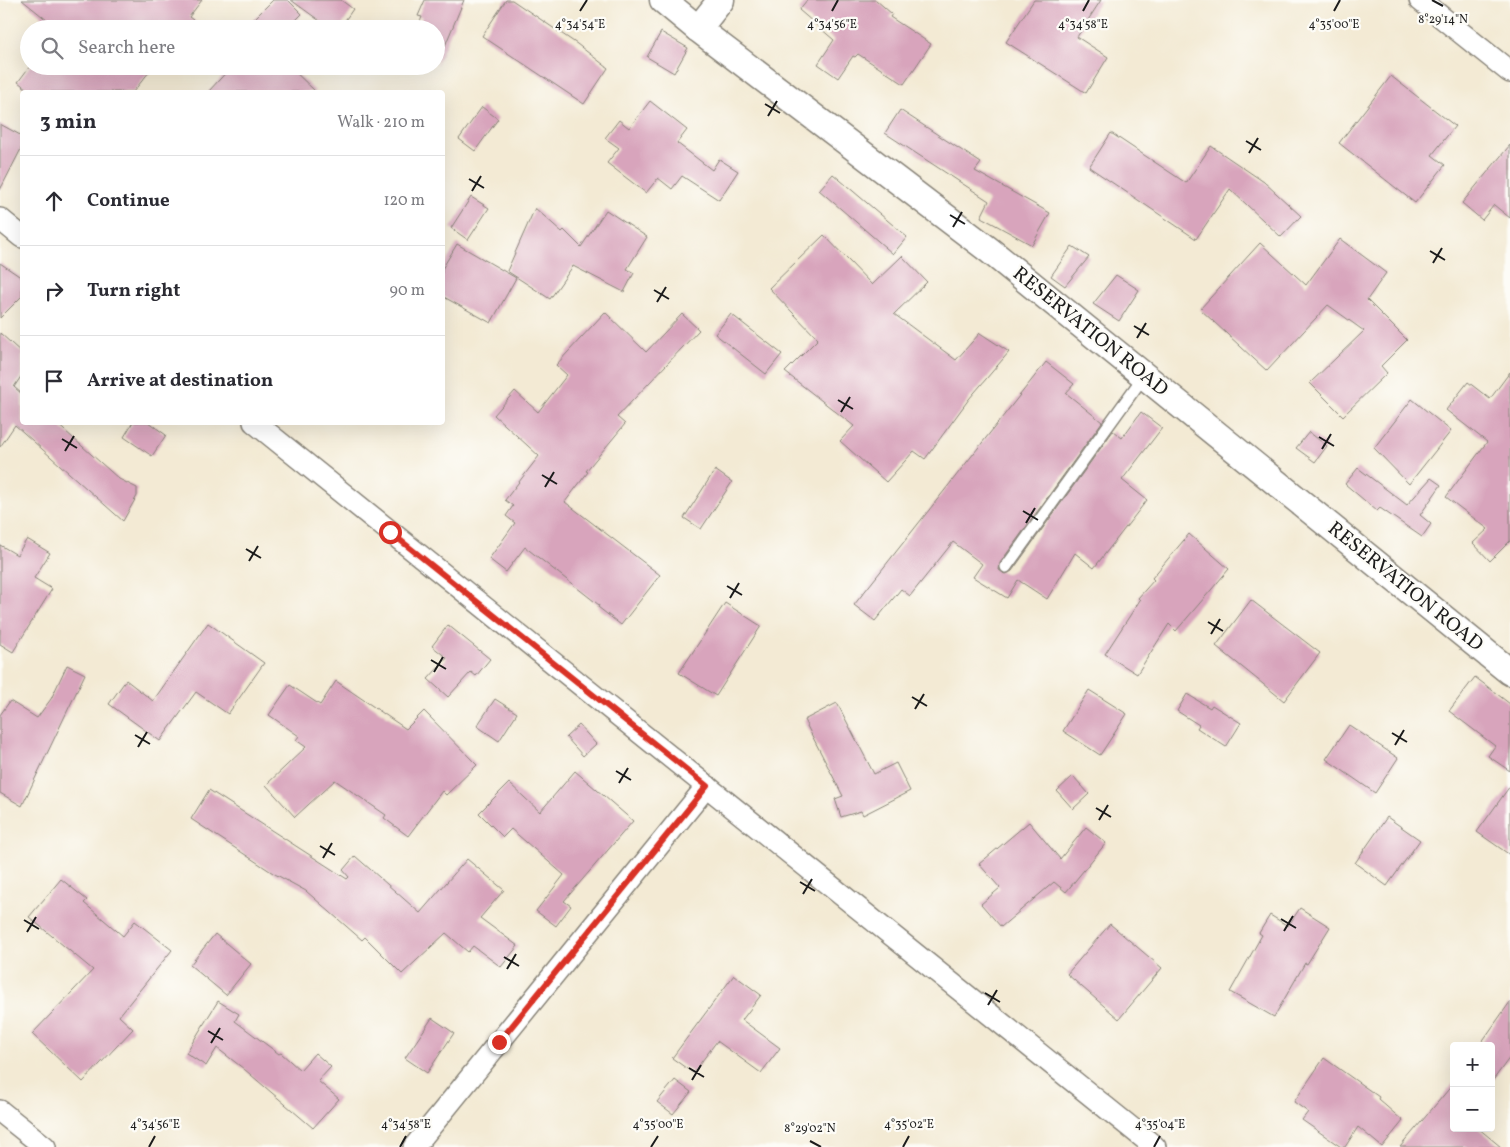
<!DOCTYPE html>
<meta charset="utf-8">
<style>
:root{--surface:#fff;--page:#f7f7f7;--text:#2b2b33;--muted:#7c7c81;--line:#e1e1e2}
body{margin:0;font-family:Vollkorn,serif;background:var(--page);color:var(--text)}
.controls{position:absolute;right:15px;bottom:15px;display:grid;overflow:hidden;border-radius:5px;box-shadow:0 5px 20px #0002}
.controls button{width:45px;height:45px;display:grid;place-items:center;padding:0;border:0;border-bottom:1px solid var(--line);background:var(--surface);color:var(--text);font:25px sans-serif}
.stop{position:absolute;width:15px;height:15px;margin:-11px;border:4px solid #d93025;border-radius:50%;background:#fff}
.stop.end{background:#d93025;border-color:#fff;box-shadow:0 1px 5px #0008}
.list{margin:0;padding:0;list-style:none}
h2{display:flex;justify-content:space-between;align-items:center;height:65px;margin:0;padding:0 20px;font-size:21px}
h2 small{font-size:16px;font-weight:400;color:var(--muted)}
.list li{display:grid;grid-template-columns:32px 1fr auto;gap:15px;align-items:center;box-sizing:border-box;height:90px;padding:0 20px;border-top:1px solid var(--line)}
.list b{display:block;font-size:19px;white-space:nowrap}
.list em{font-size:16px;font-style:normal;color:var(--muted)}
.icon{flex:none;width:28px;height:28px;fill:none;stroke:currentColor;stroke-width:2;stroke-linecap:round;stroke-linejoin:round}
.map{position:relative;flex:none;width:1510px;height:1147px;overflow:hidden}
.search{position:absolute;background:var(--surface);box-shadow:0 5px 20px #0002;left:20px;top:20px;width:425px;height:55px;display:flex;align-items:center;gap:12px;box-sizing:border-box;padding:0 18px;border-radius:28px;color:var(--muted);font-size:19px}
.panel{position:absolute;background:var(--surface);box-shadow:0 5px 20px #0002;left:20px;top:90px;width:425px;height:335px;border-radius:5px}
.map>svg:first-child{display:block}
.building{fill:#d8a4bc}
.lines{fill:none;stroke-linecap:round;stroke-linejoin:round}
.service-casing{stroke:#888378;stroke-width:14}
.minor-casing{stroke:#888378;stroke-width:24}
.tertiary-casing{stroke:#888378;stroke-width:29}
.service{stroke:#fff;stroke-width:11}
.minor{stroke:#fff;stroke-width:21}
.tertiary{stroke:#fff;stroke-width:26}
.route{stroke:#d93025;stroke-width:6}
.ticks{fill:none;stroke:#1c1c1c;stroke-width:2}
.labels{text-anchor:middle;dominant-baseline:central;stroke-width:4.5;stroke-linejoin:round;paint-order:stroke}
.street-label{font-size:20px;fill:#1c1c1c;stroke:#fdfcf7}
.ticks-label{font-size:12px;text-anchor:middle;fill:#1c1c1c;stroke:#fdfcf7;stroke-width:4.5;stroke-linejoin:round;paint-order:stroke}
</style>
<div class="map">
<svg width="1510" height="1147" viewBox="0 0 1510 1147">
<rect width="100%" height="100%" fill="#fdfcf7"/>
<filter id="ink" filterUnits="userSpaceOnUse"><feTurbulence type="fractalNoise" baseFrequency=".02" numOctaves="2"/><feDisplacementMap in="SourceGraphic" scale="10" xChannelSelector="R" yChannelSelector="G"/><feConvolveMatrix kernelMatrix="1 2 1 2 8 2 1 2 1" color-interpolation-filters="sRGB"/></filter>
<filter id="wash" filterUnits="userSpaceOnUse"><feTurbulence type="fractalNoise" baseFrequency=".0096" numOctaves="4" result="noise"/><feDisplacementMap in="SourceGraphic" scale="20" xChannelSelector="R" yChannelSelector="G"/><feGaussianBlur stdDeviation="1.12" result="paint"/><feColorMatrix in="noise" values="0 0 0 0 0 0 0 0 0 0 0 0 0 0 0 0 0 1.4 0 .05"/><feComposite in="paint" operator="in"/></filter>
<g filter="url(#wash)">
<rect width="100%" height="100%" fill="#f3ead4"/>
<g id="blocks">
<g class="building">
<path d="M22,0H202L189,17L205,29H58Z"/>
<path d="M273,0H288L302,14L287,29H244Z"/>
<path d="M291,0H341L353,9L339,29H331Z"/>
<path d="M425,0H464L437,65L436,29H417L422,17L418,16Z"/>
<path d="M506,0H512L577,44L608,68L584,104L482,36Z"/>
<path d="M807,0H876L892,14L890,17L931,44L904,84L858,54L855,57L853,56L838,78L818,64L834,40L799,10Z"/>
<path d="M1034,0H1101L1077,37L1108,57L1086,93L1006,42Z"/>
<path d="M661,32L688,48L674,73L647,57Z"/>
<path d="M30,66H154L133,92H31L18,82Z"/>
<path d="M232,66H289L316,92H208Z"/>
<path d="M1391,76L1455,126L1432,155L1445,165L1415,203L1339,143Z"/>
<path d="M650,101L687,130L677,143L712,170L719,159L738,171L719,200L682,176L672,189L658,178L646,193L607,163L619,148L605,138L619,120L629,128Z"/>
<path d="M482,107L498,119L475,151L459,139Z"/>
<path d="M900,110L981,163L975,171L1050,213L1032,245L981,217L989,201L885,133Z"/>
<path d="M0,124L22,136V147L0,190Z"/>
<path d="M1111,133L1186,183L1211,146L1264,182L1301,216L1281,237L1230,189L1196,239L1089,167Z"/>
<path d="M1510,145V218L1494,205L1482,220L1462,203Z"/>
<path d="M833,174L907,237L893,254L819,190Z"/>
<path d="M471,197L489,208L468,240L451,228Z"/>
<path d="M535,208L562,232L564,230L581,247L606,210L647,237L627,269L634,273L624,292L573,266L550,299L507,271Z"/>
<path d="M824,235L872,285L902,256L927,282L894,314L956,360L980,333L1009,352L969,399L925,459L914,451L886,482L840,441L854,426L785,372L818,339L769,288Z"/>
<path d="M1340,239L1386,273L1367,300L1407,340L1381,366L1387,373L1343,416L1310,383L1364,331L1328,305L1267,371L1200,309L1260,243L1306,285Z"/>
<path d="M457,244L516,278L491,323L442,296V269Z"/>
<path d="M1072,246L1089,257L1065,286L1051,276Z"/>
<path d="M0,263L22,278V296L0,318Z"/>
<path d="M1116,275L1139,290L1119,321L1093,304Z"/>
<path d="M605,312L646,352L682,314L699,330L617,417L625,424L586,471L588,472L565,502L660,575L621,625L598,607L599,605L525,547L506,572L489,559L515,523L506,516L513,506L505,500L539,456L494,415L515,391L538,412L567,375L556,365Z"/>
<path d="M731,314L782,354L766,374L715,334Z"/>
<path d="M0,333L22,353V375L14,387L22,394V422H55L119,479L137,488V496L123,521L15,425L0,447Z"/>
<path d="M1046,362L1074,384L1066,393L1102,422L1000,563L999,570L1006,574L1012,571L1113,431L1122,438L1141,412L1162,428L1122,480L1147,500L1094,568L1075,553L1047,599L1018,580L1007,598L973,577L982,564L953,542L910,596L901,589L875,621L854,605Z"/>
<path d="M1510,372V541L1490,561L1473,543L1488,529L1446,497L1487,442L1446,410L1468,382L1490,399Z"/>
<path d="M1412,399L1451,431L1409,484L1374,448Z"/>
<path d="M133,422H148L166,435L152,456L124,437Z"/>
<path d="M1309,432L1327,446L1315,462L1296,448Z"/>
<path d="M1358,468L1407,505L1431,478L1441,485L1420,515L1431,524L1422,537L1380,508L1377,511L1345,484Z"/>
<path d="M715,470L732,482L701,529L684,518Z"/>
<path d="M1189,534L1229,569L1176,631L1169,624L1137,674L1105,654L1140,600L1138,598L1154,580L1152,578Z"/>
<path d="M27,539L50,553L34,578L52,589L13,652L0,644V545L17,555Z"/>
<path d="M1251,600L1320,653L1284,701L1216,646Z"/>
<path d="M725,603L761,626L716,696L679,673Z"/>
<path d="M208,623L264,663L228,714L196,692L160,741L109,704L126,680L153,701Z"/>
<path d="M448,625L490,659L476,676L471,672L448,697L428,679L447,658L432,646Z"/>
<path d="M67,665L85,674L22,806L0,793V715L10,701L37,718L51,699Z"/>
<path d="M1475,677L1510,704V771L1488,756L1495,746L1449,711Z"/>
<path d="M336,681L406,729L424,711L477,765L446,795L442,791L408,836L384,818L386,815L335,780L295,817L266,785L306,747L296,740L299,736L269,715L290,685L320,705Z"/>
<path d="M1089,690L1127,714L1100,755L1063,731Z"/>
<path d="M1187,694L1210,708L1212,705L1241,723L1226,747L1197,728L1199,725L1177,711Z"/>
<path d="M495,699L517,713L499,741L477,726Z"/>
<path d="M837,703L874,774L896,763L910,791L863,815L861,811L841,817L835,799L843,796L804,720Z"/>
<path d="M579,725L596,744L583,756L566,737Z"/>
<path d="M1349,725L1398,758L1375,793L1326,759Z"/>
<path d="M575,771L633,821L564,901L571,906L556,926L536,911L564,875L511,829L503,837L479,813L509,783L540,812Z"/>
<path d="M1073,776L1089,794L1073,809L1057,791Z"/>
<path d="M1510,786V855L1477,832Z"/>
<path d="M209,790L347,879L349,877L343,870L355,856L420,913L467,859L504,890L480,918L518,946L501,967L473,946L468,952L446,933L402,974L365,937L362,940L306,891L273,873L191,819Z"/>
<path d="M1387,817L1420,840L1387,886L1355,863Z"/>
<path d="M1029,822L1060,859L1086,827L1106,843L1066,892L1054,882L1001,927L981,904L1000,888L979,864Z"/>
<path d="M61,879L87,900L84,903L123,936L135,921L172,950L119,1016L133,1029L83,1082L32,1034L93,970L29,917Z"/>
<path d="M1300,908L1330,927L1307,964L1305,963L1274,1017L1230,992L1262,935L1259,933L1270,915L1288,926Z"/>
<path d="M1110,924L1162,968L1119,1019L1067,974Z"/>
<path d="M215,934L251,964L226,995L190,965Z"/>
<path d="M734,975L761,995L742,1020L780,1048L761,1073L717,1041L693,1073L672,1058Z"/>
<path d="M218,1001L239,1014L235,1021L279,1054L281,1053L300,1070L315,1053L331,1067L318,1081L339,1099L313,1128L244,1069L217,1048L206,1066L186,1053Z"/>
<path d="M1510,1002V1057L1491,1083V1046H1479Z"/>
<path d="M432,1018L454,1033L427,1073L405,1058Z"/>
<path d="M1324,1058L1379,1097L1378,1099L1403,1121L1382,1147L1358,1127L1345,1147H1341L1302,1120L1308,1112L1294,1102Z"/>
<path d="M675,1080L691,1092L673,1114L657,1102Z"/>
<path d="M1454,1083V1128H1478L1501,1147H1400Z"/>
</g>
</g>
</g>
<g filter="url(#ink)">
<use href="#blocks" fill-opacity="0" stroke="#888378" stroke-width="1"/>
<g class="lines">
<defs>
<path id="service" d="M1006,567L1144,376"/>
<g id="minor">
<path d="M1420,0L1510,72"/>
<path d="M0,219L22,237"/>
<path d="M254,422L1155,1147"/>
<path d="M0,1111L45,1147"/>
<path d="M414,1147L707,786"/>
</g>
<g id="tertiary">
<path d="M663,0L698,29L989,250L1510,672"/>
<path d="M698,29L721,0"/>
</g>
</defs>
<use href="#service" class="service-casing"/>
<use href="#minor" class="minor-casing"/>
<use href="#tertiary" class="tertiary-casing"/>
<use href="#service" class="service"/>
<use href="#minor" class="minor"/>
<use href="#tertiary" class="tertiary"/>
</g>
</g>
<g class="lines" filter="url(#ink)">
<path class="route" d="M390,532L707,786L499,1042"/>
</g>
<path class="ticks" d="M1432,0L1443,6M580,11L587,0M832,11L838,0M1083,11L1089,0M1334,11L1340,0M765,104L780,113M768,116L777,101M1246,141L1261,150M1249,153L1258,138M469,179L484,188M472,191L481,176M950,215L965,224M953,227L962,212M1430,251L1445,260M1433,263L1442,248M654,290L669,299M657,302L666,287M1134,326L1149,335M1137,338L1146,323M838,400L853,409M841,412L850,397M1319,437L1334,446M62,439L77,448M1322,449L1331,434M65,451L74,436M542,475L557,484M545,487L554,472M1023,511L1038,520M1026,523L1035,508M246,549L261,558M249,561L258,546M727,586L742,595M730,598L739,583M1208,622L1223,631M1211,634L1220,619M431,660L446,669M434,672L443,657M912,697L927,706M915,709L924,694M1392,733L1407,742M135,735L150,744M1395,745L1404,730M138,747L147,732M616,771L631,780M619,783L628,768M1096,808L1111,817M1099,820L1108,805M320,846L335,855M323,858L332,843M800,882L815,891M803,894L812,879M1281,919L1296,928M24,920L39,929M1284,931L1293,916M27,932L36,917M504,957L519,966M507,969L516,954M985,993L1000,1002M988,1005L997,990M208,1031L223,1040M211,1043L220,1028M689,1068L704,1077M692,1080L701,1065M810,1141L821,1147M149,1147L155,1136M400,1147L406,1136M651,1147L658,1136M903,1147L909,1136M1154,1147L1160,1136"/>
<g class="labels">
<g class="street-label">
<text transform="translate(1090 332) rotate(39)">RESERVATION ROAD</text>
<text transform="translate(1405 587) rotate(39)">RESERVATION ROAD</text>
</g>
</g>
<g class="ticks-label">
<text x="1443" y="23">8°29'14"N</text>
<text x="1334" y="28">4°35'00"E</text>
<text x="580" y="28">4°34'54"E</text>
<text x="832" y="28">4°34'56"E</text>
<text x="1083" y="28">4°34'58"E</text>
<text x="155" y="1128">4°34'56"E</text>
<text x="406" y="1128">4°34'58"E</text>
<text x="658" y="1128">4°35'00"E</text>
<text x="909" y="1128">4°35'02"E</text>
<text x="1160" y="1128">4°35'04"E</text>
<text x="810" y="1132">8°29'02"N</text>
</g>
</svg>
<div class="controls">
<button>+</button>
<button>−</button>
</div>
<div class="stop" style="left:390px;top:532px"></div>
<div class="stop end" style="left:499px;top:1042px"></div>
<div class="search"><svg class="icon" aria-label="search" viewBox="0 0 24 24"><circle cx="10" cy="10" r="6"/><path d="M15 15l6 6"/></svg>Search here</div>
<section class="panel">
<h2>3 min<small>Walk · 210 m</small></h2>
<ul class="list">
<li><svg class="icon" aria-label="ahead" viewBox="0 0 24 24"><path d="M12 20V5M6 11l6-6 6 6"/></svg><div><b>Continue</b></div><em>120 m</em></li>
<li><svg class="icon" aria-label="right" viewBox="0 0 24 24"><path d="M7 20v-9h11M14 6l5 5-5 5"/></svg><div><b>Turn right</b></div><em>90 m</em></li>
<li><svg class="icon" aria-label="arrive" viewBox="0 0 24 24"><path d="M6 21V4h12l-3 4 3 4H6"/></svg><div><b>Arrive at destination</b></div></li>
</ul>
</section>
</div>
